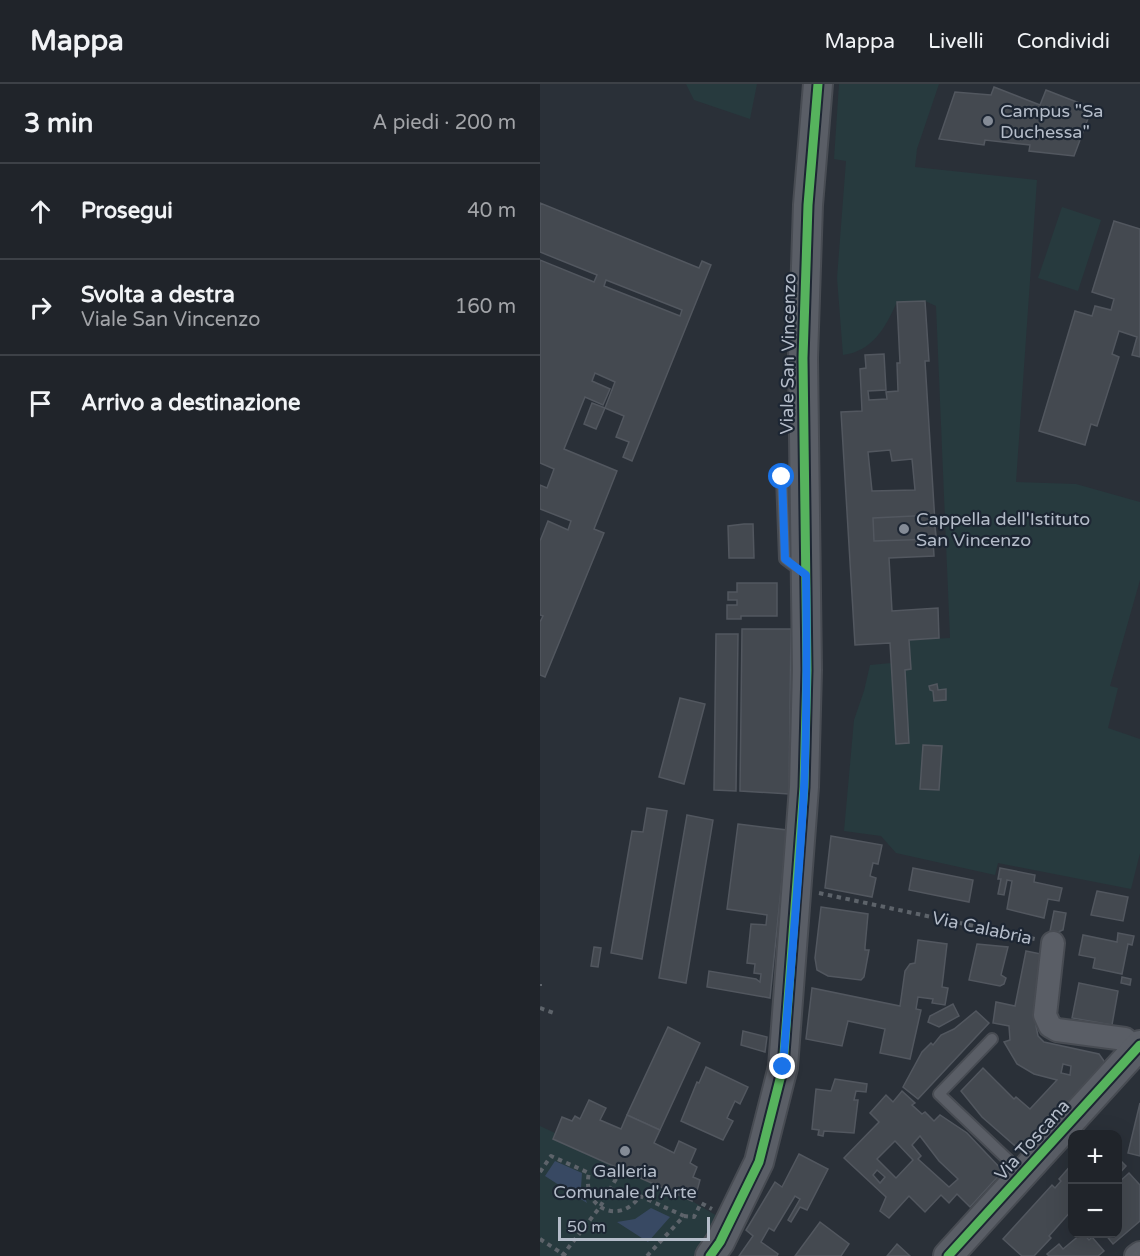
<!DOCTYPE html>
<html lang="it">
<meta charset="utf-8">
<style>
:root{--surface:#20242a;--page:#282c32;--text:#f1f3f6;--muted:#a2a4a8;--line:#3d4147}
body{margin:0;font-family:"Varela Round",sans-serif;background:var(--page);color:var(--text)}
.controls{position:absolute;right:18px;bottom:18px;display:grid;overflow:hidden;border-radius:12px;box-shadow:0 6px 24px #0002}
.controls button{width:54px;height:54px;display:grid;place-items:center;padding:0;border:0;border-bottom:2px solid var(--line);background:var(--surface);color:var(--text);font:30px sans-serif}
.scale{position:absolute;left:18px;bottom:15px;width:152px;box-sizing:border-box;padding-left:6px;border:3px solid #b4bcc9;border-top:0;font-size:16px;line-height:21px;white-space:nowrap;color:#b4bcc9;-webkit-text-stroke:4px #1d2633;paint-order:stroke}
.stop{position:absolute;width:18px;height:18px;margin:-14px;border:4px solid #1a73e8;border-radius:50%;background:#fff}
.stop.end{background:#1a73e8;border-color:#fff;box-shadow:0 2px 6px #0008}
.list{margin:0;padding:0;list-style:none}
h2{display:flex;justify-content:space-between;align-items:center;height:78px;margin:0;padding:0 24px;font-size:26px}
h2 small{font-size:20px;font-weight:400;color:var(--muted)}
.list li{display:grid;grid-template-columns:39px 1fr auto;gap:18px;align-items:center;box-sizing:border-box;height:96px;padding:0 24px;border-top:2px solid var(--line)}
.list b{display:block;font-size:22px;white-space:nowrap}
.list p{margin:0;font-size:20px;white-space:nowrap;color:var(--muted)}
.list em{font-size:20px;font-style:normal;color:var(--muted)}
.icon{flex:none;width:33px;height:33px;fill:none;stroke:currentColor;stroke-width:2;stroke-linecap:round;stroke-linejoin:round}
.map{position:relative;flex:none;width:600px;height:1172px;overflow:hidden}
header{display:flex;align-items:center;gap:36px;box-sizing:border-box;height:84px;padding:0 30px;background:var(--surface);border-bottom:2px solid var(--line)}
header strong{font-size:28px}
nav{display:flex;gap:33px;margin-inline-start:auto;font-size:21px}
main{display:flex}
aside{flex:1;background:var(--surface)}
.map>svg:first-child{display:block}
.green{fill:#273a3e}
.water{fill:#384963}
.building{fill:#444950;stroke:#52575f;stroke-width:1.5;fill-rule:evenodd}
.lines{fill:none;stroke-linecap:round;stroke-linejoin:round}
.service-casing{stroke:#484c53;stroke-width:14}
.minor-casing{stroke:#484c53;stroke-width:26}
.tertiary-casing{stroke:#484c53;stroke-width:32}
.path{stroke:#5d636a;stroke-width:4;stroke-dasharray:4.5 4.5;stroke-linecap:butt}
.service{stroke:#5a5e66;stroke-width:10}
.minor{stroke:#5a5e66;stroke-width:22}
.tertiary{stroke:#5a5e66;stroke-width:28}
.cycleway-casing{stroke:#1d2633;stroke-width:13}
.cycleway{stroke:#56b35d;stroke-width:9}
.route{stroke:#1a73e8;stroke-width:8}
.poi-dot{fill:#848b96;stroke:#1d2633;stroke-width:2}
.labels{text-anchor:middle;dominant-baseline:central;stroke-width:4.5;stroke-linejoin:round;paint-order:stroke}
.poi-label{font-size:18px;fill:#b4bcc9;stroke:#1d2633;text-anchor:start}
.street-label{font-size:18px;fill:#b4bcc9;stroke:#1d2633}
</style>
<header>
<strong>Mappa</strong>
<nav><a>Mappa</a><a>Livelli</a><a>Condividi</a></nav>
</header>
<main>
<aside>
<h2>3 min<small>A piedi · 200 m</small></h2>
<ul class="list">
<li><svg class="icon" aria-label="ahead" viewBox="0 0 24 24"><path d="M12 20V5M6 11l6-6 6 6"/></svg><div><b>Prosegui</b></div><em>40 m</em></li>
<li><svg class="icon" aria-label="right" viewBox="0 0 24 24"><path d="M7 20v-9h11M14 6l5 5-5 5"/></svg><div><b>Svolta a destra</b><p>Viale San Vincenzo</p></div><em>160 m</em></li>
<li><svg class="icon" aria-label="arrive" viewBox="0 0 24 24"><path d="M6 21V4h12l-3 4 3 4H6"/></svg><div><b>Arrivo a destinazione</b></div></li>
</ul>
</aside>
<div class="map">
<svg width="600" height="1172" viewBox="0 0 600 1172">
<rect width="100%" height="100%" fill="#2a3038"/>
<g class="green">
<path d="M146,0H217L210,35L154,16Z"/>
<path d="M299,0H399L377,65L375,83L497,96L476,398L536,400L600,418V496L570,602L578,604L568,644L600,655V769L591,805L458,779L455,791L356,769L341,752L304,747L314,636L324,607L330,581L351,579L356,659H369L365,586L371,585L369,556L410,554L396,222L385,217L357,218C345,244 333,267 303,271L297,194L306,77L294,75Z"/>
<path d="M522,123L561,136L538,207L498,194Z"/>
<path d="M0,1042L15,1049L13,1055L152,1117L182,1135L156,1172H0Z"/>
</g>
<g class="water">
<path d="M15,1077L42,1089L41,1104L47,1119L5,1092Z"/>
<path d="M111,1124L130,1133L108,1158L77,1138L95,1135Z"/>
</g>
<g class="building">
<path d="M454,3L500,21L506,6L552,24L534,72L489,67L490,61L445,56L444,61L399,55L415,8L451,11Z"/>
<path d="M0,119L159,184L162,177L171,181L92,377L83,373L89,358L76,353L84,332L65,324L75,298L55,289L52,297L70,305L63,321L45,313L24,365L77,387L54,445L64,449L5,593L0,591V538L3,532L0,531V457L8,437L28,446L31,437L0,425V401L7,404L14,385L0,379V176L54,198L57,191L0,168ZM66,196L142,226L140,232L64,202Z"/>
<path d="M574,137L600,145V273L592,271L597,253L579,247L572,270L579,273L557,342L551,340L545,361L499,347L535,227L552,232L555,222L571,226L574,215L552,208Z"/>
<path d="M385,217L389,277H385L396,455H393L394,472L349,474L352,527L398,524L399,554L369,556L371,585L365,586L369,659L356,660L350,559L315,561L301,328L322,327L320,285L326,284L325,271L344,270L346,306L328,307L329,316L347,315L346,308L358,307L357,279H360L357,218ZM350,366L352,377L372,375L375,406L332,407L328,368Z"/>
<path d="M52,319L65,324L56,345L44,340Z"/>
<path d="M394,431L396,455L334,457L333,434Z"/>
<path d="M204,440H213L214,474H189L188,442Z"/>
<path d="M197,499H237V532H201V535H187V521H197V516H188V508H197Z"/>
<path d="M202,545H251L249,710L200,707Z"/>
<path d="M176,550H198L196,707L174,706Z"/>
<path d="M397,600L398,606L406,605V616L394,617L393,607L390,606L389,602Z"/>
<path d="M140,614L165,620L144,700L119,693Z"/>
<path d="M383,661L402,662L399,706L380,705Z"/>
<path d="M107,724L127,727L102,875L71,869L92,747L103,748Z"/>
<path d="M147,731L173,736L146,899L119,894Z"/>
<path d="M198,740L247,746L230,914L167,903L169,887L216,895L220,898L221,890L214,889L215,880L207,879L211,840L226,841L227,831L187,825Z"/>
<path d="M291,752L342,761L338,780L333,779L330,792L336,794L332,813L285,804Z"/>
<path d="M373,784L433,796L429,818L369,806Z"/>
<path d="M460,784L495,791L494,798L522,804L519,817L508,815L504,834L467,825L472,797L467,796L464,811L458,810L461,795H458Z"/>
<path d="M557,807L588,813L583,837L551,831Z"/>
<path d="M281,823L328,830L325,863V866H329L324,893L321,896L288,892L277,886L275,874Z"/>
<path d="M514,827L526,829L523,846L516,849L510,847Z"/>
<path d="M578,849L594,852L592,861L588,860L582,890L553,884L555,874L539,871L543,851L577,858Z"/>
<path d="M378,856L407,860L402,903L408,904L405,921L392,919L393,915L378,913L376,925L381,926L370,975L340,969L345,945L308,937L302,962L266,955L272,904L360,922L365,887L370,880L375,879Z"/>
<path d="M437,860L468,863L461,891L466,894L464,900L460,902L429,896Z"/>
<path d="M54,863L61,864L58,883L51,882Z"/>
<path d="M486,867L511,872L496,942L498,952L504,958L559,970L564,977V981L483,1069L442,1033L421,1007L443,984L474,1015L476,1013L490,1025L517,996L494,990L477,980L464,958L470,956L469,942L453,939L456,918L475,922ZM523,980L531,982L530,991L521,989Z"/>
<path d="M582,893L591,895L590,901L581,899Z"/>
<path d="M539,899L578,907L572,941L532,934Z"/>
<path d="M413,920L419,932L399,943L388,938L390,932Z"/>
<path d="M436,927L449,939L378,1015L363,1003L382,968L391,959L393,961L401,951L414,945Z"/>
<path d="M128,943L160,959L120,1046L87,1031Z"/>
<path d="M203,947L227,953L225,968L201,961Z"/>
<path d="M166,983L208,1003L200,1020L195,1017L187,1034L193,1037L183,1056L141,1037L157,998L159,999Z"/>
<path d="M295,995L327,1000L326,1008L316,1007L314,1016H318L314,1049L284,1047L283,1052L278,1051L279,1046L272,1045L276,1005L291,1007Z"/>
<path d="M362,1007L375,1019L372,1021L382,1030L385,1028L394,1037L400,1031L427,1049L463,1087L430,1123L417,1110L409,1119L401,1111L385,1128L369,1112L349,1134L340,1127L346,1113L304,1074L339,1038L330,1029L346,1011L353,1018ZM380,1052L399,1077L418,1095L409,1103L378,1075L381,1072L372,1061ZM355,1057L373,1076L356,1094L337,1075ZM337,1086L345,1093L340,1099L333,1091Z"/>
<path d="M49,1016L66,1024L60,1036L81,1045L87,1031L120,1046L114,1059L134,1069L139,1057L156,1065L150,1079L157,1083L153,1093L160,1096L155,1114L152,1113V1117L13,1055L22,1033L32,1037L35,1032L40,1035Z"/>
<path d="M600,1019V1072L588,1069Z"/>
<path d="M259,1070L288,1085L267,1126L260,1123L251,1138L248,1136L260,1115L255,1112L234,1147L229,1144L221,1158L238,1170L237,1172H199L213,1152L206,1146L235,1098L242,1103Z"/>
<path d="M580,1076L586,1082L578,1091V1079Z"/>
<path d="M532,1080V1126L509,1152L511,1154L494,1172H482L463,1155L512,1101L515,1104L521,1097L519,1095Z"/>
<path d="M589,1089L600,1101V1137L573,1160L565,1150H578V1099Z"/>
<path d="M280,1138L309,1160L301,1172H255Z"/>
<path d="M541,1150H544L549,1156L552,1153L564,1167L558,1172H509L507,1170L519,1160L523,1165Z"/>
<path d="M357,1160L370,1172H347Z"/>
</g>
<g class="lines">
<defs>
<g id="service">
<path d="M261,487L245,475L242,393L261,383"/>
<path d="M452,955L399,1010L483,1090"/>
</g>
<g id="minor">
<path d="M513,859L505,931L510,942L517,946L585,955L596,966"/>
<path d="M596,1172L600,1169"/>
</g>
<g id="tertiary">
<path d="M170,1172L180,1158L219,1078L243,983L264,703L267,586L263,274L268,121L278,0"/>
<path d="M408,1172L600,961"/>
</g>
</defs>
<use href="#service" class="service-casing"/>
<use href="#minor" class="minor-casing"/>
<use href="#tertiary" class="tertiary-casing"/>
<g class="path">
<path d="M279,809L495,855"/>
<path d="M0,900V902"/>
<path d="M0,924L14,929"/>
<path d="M0,1088L11,1072L49,1089C41,1124 80,1142 100,1112L144,1132"/>
<path d="M0,1155L26,1172"/>
<path d="M22,1172L60,1123L81,1086"/>
<path d="M107,1172L144,1132L154,1133L161,1119L172,1125"/>
</g>
<use href="#service" class="service"/>
<use href="#minor" class="minor"/>
<use href="#tertiary" class="tertiary"/>
<defs>
<g id="cycleway">
<path d="M170,1172L180,1158L219,1078L243,983L264,703L267,586L263,274L268,121L278,0"/>
<path d="M408,1172L600,961"/>
</g>
</defs>
<use href="#cycleway" class="cycleway-casing"/>
<use href="#cycleway" class="cycleway"/>
</g>
<g class="lines">
<path class="route" d="M242,393L245,475L266,491C267,562 267,634 264,705C259,798 250,890 243,983"/>
</g>
<g class="poi-dot">
<circle cx="448" cy="37" r="6"/>
<circle cx="364" cy="445" r="6"/>
<circle cx="85" cy="1067" r="6"/>
</g>
<g class="labels">
<g class="poi-label">
<text x="460" y="27">Campus "Sa<tspan x="460" dy="21">Duchessa"</tspan></text>
<text x="376" y="435">Cappella dell'Istituto<tspan x="376" dy="21">San Vincenzo</tspan></text>
<text x="85" y="1087" text-anchor="middle">Galleria<tspan x="85" dy="21">Comunale d'Arte</tspan></text>
</g>
<g class="street-label">
<text transform="translate(248 270) rotate(-89)">Viale San Vincenzo</text>
<text transform="translate(442 844) rotate(12)">Via Calabria</text>
<text transform="translate(492 1056) rotate(-48)">Via Toscana</text>
</g>
</g>
</svg>
<div class="controls">
<button>+</button>
<button>−</button>
</div>
<div class="scale">50 m</div>
<div class="stop" style="left:242px;top:393px"></div>
<div class="stop end" style="left:243px;top:983px"></div>
</div>
</main>
